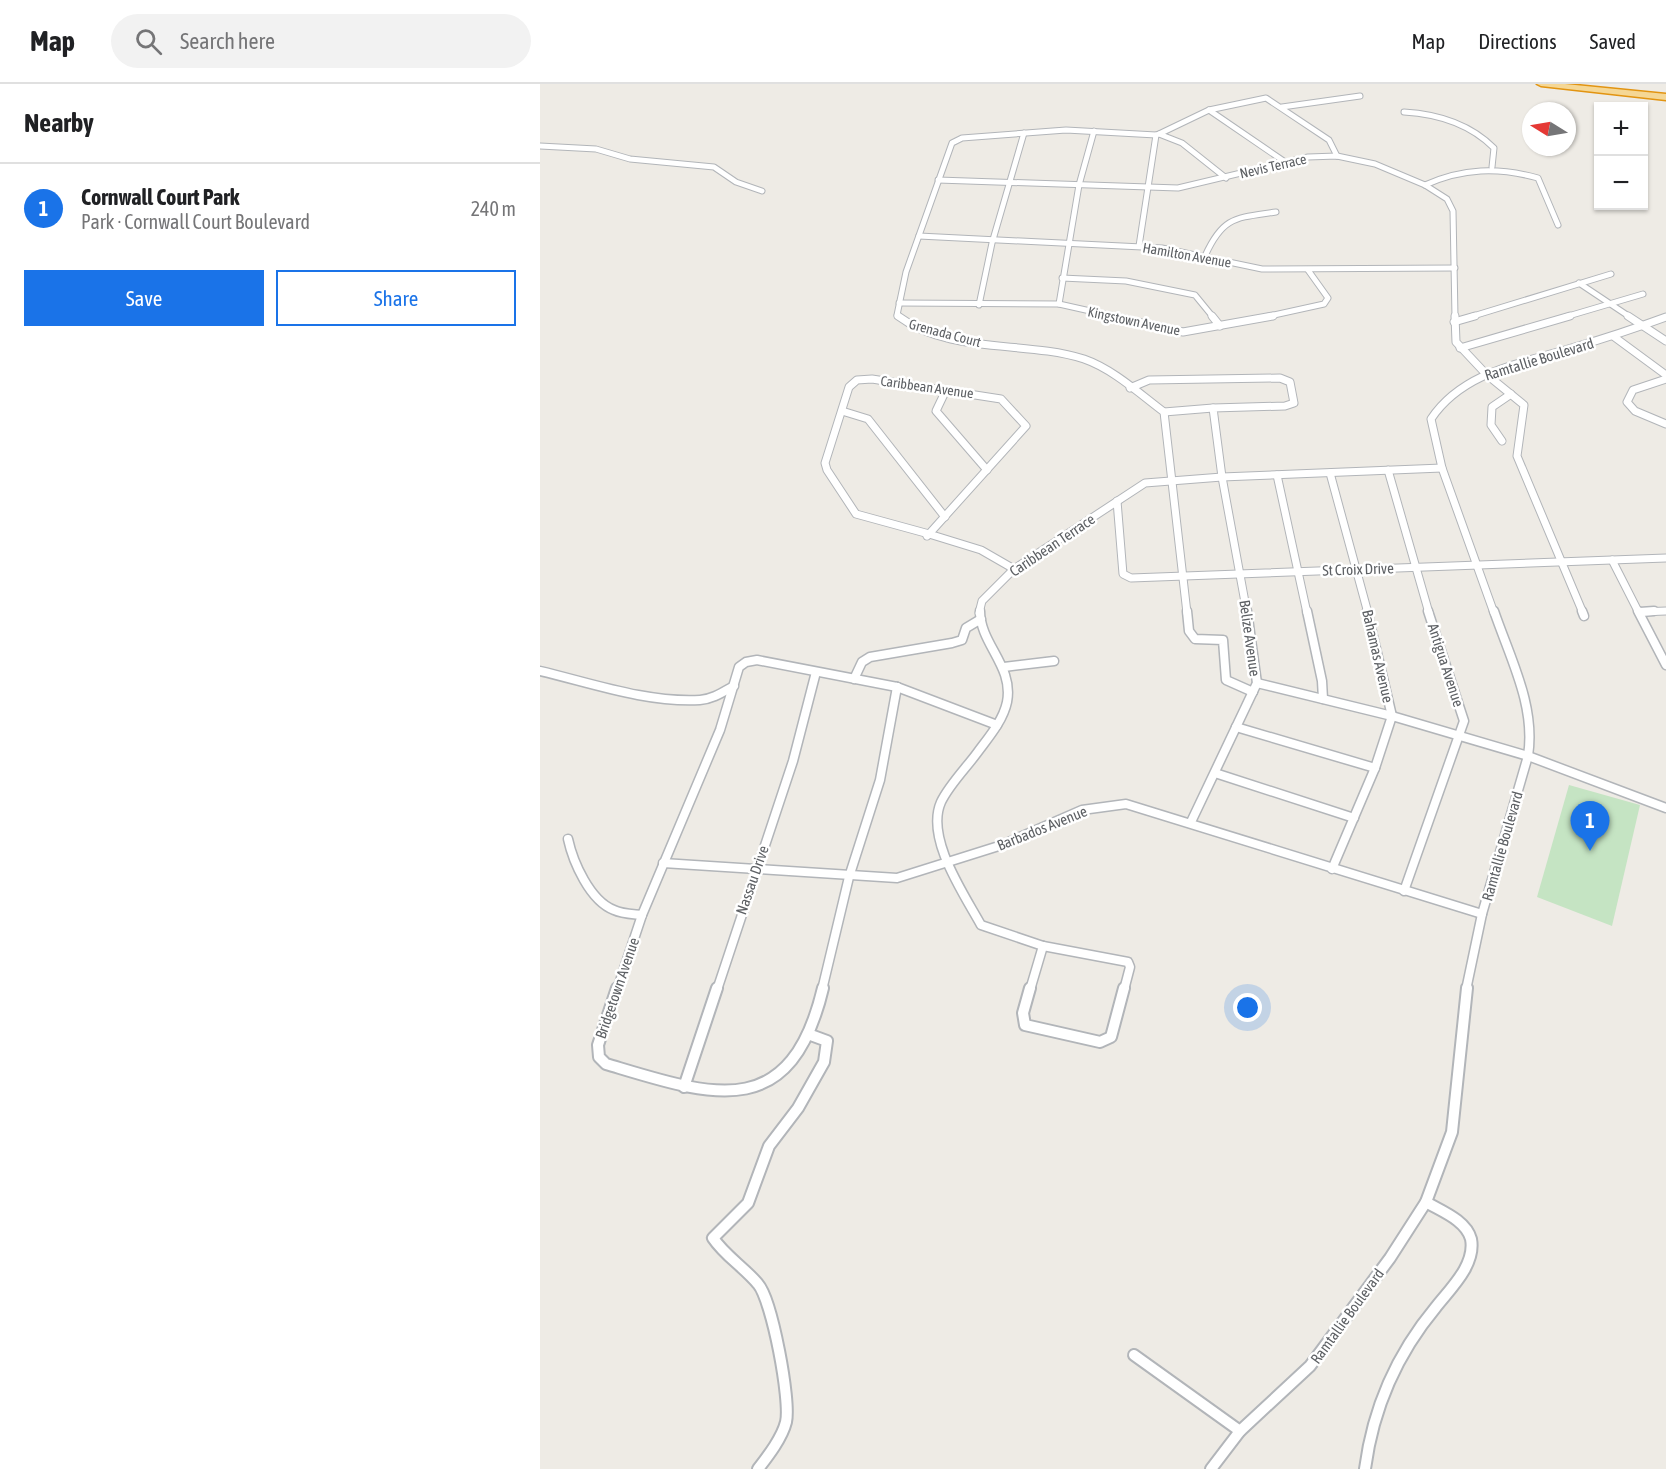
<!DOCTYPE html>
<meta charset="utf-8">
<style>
:root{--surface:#fff;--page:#f2f2f2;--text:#202124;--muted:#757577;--line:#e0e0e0;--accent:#1a73e8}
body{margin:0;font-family:"Asap Condensed",sans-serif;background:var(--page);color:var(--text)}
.controls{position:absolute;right:18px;top:18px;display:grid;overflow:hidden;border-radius:0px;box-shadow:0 2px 4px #0004}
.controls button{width:54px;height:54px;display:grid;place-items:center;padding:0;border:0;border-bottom:2px solid var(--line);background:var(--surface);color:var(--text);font:30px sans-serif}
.compass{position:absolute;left:982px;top:18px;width:54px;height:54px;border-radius:50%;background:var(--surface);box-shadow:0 2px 4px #0004;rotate:281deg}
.you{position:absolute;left:708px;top:924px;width:21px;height:21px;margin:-15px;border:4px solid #fff;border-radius:50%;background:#1a73e8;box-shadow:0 0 0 9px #1a73e833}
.badge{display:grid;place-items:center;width:39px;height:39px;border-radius:50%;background:var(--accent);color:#fff;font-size:20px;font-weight:700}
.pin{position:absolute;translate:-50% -50px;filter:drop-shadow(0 2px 3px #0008)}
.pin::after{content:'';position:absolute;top:32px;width:21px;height:18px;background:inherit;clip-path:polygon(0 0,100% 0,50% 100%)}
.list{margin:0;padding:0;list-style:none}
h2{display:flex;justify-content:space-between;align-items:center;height:78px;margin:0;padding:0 24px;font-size:26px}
h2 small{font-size:20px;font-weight:400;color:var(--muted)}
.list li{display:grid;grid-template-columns:39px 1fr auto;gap:18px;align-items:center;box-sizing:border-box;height:90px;padding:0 24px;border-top:2px solid var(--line)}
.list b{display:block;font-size:22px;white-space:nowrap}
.list p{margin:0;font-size:20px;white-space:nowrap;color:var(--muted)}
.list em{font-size:20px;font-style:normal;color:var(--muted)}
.actions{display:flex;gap:12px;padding:18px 24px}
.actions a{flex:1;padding:14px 0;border:2px solid var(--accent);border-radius:0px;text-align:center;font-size:21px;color:var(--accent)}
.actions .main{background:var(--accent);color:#fff}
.icon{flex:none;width:33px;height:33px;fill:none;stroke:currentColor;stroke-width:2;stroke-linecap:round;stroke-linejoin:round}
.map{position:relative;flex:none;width:1126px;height:1385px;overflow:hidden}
header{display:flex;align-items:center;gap:36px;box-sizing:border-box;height:84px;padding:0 30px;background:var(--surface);border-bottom:2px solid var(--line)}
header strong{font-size:28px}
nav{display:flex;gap:33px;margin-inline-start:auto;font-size:21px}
.search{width:420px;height:54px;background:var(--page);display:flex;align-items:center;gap:15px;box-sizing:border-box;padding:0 21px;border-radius:33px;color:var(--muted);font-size:22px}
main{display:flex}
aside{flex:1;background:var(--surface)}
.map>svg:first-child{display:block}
.green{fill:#c5e4c3}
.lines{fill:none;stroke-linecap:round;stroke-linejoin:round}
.minor-far3-casing{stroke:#b2b5b9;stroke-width:7}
.minor-far2-casing{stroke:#b2b5b9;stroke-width:9}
.minor-far1-casing{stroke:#b2b5b9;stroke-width:11}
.minor-casing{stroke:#b2b5b9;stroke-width:14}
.motorway-casing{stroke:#e29411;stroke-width:3}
.minor-far3{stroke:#fff;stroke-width:5}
.minor-far2{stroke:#fff;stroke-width:7}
.minor-far1{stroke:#fff;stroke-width:8}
.minor{stroke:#fff;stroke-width:10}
.motorway{fill:#f5d795;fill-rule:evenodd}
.labels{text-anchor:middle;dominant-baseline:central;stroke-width:5;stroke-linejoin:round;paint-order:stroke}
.far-street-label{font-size:14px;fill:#5d6064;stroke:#fff}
.street-label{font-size:15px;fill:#5d6064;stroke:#fff}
</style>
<header>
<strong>Map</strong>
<div class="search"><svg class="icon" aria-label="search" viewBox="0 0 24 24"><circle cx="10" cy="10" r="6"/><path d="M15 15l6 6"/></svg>Search here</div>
<nav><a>Map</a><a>Directions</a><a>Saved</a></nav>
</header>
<main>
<aside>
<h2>Nearby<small></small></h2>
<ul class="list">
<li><span class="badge">1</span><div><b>Cornwall Court Park</b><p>Park · Cornwall Court Boulevard</p></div><em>240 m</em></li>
</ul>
<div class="actions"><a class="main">Save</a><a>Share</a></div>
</aside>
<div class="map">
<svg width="1126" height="1385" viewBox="0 0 1126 1385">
<rect width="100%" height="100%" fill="#eeebe5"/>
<path class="green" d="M1029,701L1100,721L1072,842L997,813Z"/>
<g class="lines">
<defs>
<g id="minor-far3">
<path d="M742,23L820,12"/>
<path d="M669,26L745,78"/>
<path d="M864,28C898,30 929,39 954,64L952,83"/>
<path d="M0,62L56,65L90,75L174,83L196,98L222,107"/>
<path d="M686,94L642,59L619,50L669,26L726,14L789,56L797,72"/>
<path d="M398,96L638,104L768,73L797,72L835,80L885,101L907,115L913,127L915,233"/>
<path d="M885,101C923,84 958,83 998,94L1018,141"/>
<path d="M379,152L622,164L722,185L915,184"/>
<path d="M599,162L616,51L619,50"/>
<path d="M665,172C683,132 696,134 736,128"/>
<path d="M522,194L586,197L655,211L673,233"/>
<path d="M1039,199L1090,233"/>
<path d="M359,219L519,220L577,233"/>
<path d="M519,220L539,101L554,47"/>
<path d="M439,221L452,159L484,49"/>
<path d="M360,233L357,231L366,188L412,59L422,54L526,46L616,51"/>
<path d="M725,233L784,220L788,214L768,186"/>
<path d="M930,233L1071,190"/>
<path d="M1025,233L1103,210"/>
</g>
<g id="minor-far2">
<path d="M358,232C410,271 484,256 544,275C573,285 600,310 624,328L647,529"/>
<path d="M570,232L643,248L733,232"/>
<path d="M672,232L680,242"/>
<path d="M915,232L916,258L946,290L984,321L977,372L1043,529"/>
<path d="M1088,232L1126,257"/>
<path d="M914,238L935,232"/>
<path d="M1073,252L1126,291"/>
<path d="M920,264L1030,232"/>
<path d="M332,295L461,315L486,342L389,450L316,430L287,386L285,379L309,303L317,296Z"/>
<path d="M1126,295L1093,306L1087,318L1095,327L1126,340"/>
<path d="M590,304L609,296L740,294L750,298L754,319L745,322L673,324L682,393L707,529"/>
<path d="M406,306L396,327L447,386"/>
<path d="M302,327L328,335L405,433"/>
<path d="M624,328L673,324"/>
<path d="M962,357L951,341L952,323L971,310"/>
<path d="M848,386L889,529"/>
<path d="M790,389L828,529"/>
<path d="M737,391L767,529"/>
<path d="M577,417L583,490L591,494L1126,474"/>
<path d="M389,450L441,466L474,485"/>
<path d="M387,452L389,450"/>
<path d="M1072,476L1099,529"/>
<path d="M1100,528L1126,527"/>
<path d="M439,529L442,517L474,485L605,399L682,393L902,384"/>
<path d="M954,529L902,384L891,335C923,287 983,279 1035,263C1066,254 1096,244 1126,233"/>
</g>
<g id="minor-far1">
<path d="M440,527C440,560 474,582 467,618C463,637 448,654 437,669C426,684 409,701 401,718C385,754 424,810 441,841L503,862"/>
<path d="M647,527L649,547L655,555L683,556L686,596L713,608"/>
<path d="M767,527L782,597L783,615"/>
<path d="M1042,527L1044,532"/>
<path d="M1098,527L1126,581"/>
<path d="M1100,528L1114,527"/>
<path d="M464,583L514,577"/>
<path d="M0,587C51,599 107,619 160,616C173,615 183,608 194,602"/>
<path d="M314,595L322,578L330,573L412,559L422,556L426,544L441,535"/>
<path d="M717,599L852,632L988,672L1126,724"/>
<path d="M357,603L457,641"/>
<path d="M696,643L835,684"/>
<path d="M675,689L814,734"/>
<path d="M651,738L717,599L707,527"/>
<path d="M28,755C33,778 50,817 74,826C82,830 93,830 102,831"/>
<path d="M123,779L357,794L462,761L542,726L586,720L942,830"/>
<path d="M792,785L835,684L852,632L827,527"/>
<path d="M864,807L924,637L888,527"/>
<path d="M503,862L588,878L590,883L584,906"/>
<path d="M77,906L102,831L180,646L199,583L206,578L217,576L357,603"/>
<path d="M177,906L253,677L276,588"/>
<path d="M282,906L309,793L340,696L357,603"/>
<path d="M490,906L503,862"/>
<path d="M926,906L942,830L988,672C996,622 970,574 954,527"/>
</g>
<g id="minor">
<path d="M77,904L58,961L59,973L66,980C170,1011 250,1042 283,904"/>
<path d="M490,904L483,929L485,941L560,958L571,953L584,904"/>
<path d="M144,1003L177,904"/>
<path d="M594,1271L700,1347"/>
<path d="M218,1385C228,1372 242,1354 246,1338C251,1317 232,1216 218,1200C204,1183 185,1172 173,1154L208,1119L229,1062L258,1024L284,978L287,957L268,950"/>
<path d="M671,1385L700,1347L770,1282L850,1174L886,1118L912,1048L927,904"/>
<path d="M825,1385C833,1324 856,1271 896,1223C910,1205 936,1181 931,1155C926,1136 901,1127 886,1118"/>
</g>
<path id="motorway" d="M997,0H1025L1126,10V16L1001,2Z"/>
</defs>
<use href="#minor-far3" class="minor-far3-casing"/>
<use href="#minor-far2" class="minor-far2-casing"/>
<use href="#minor-far1" class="minor-far1-casing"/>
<use href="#minor" class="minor-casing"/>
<use href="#motorway" class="motorway-casing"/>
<use href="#minor-far3" class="minor-far3"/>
<use href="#minor-far2" class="minor-far2"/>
<use href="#minor-far1" class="minor-far1"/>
<use href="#minor" class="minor"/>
<use href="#motorway" class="motorway"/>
</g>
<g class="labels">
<g class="far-street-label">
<text transform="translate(733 82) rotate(-13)">Nevis Terrace</text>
<text transform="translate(647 171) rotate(10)">Hamilton Avenue</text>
<text transform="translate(594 237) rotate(12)">Kingstown Avenue</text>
<text transform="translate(405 249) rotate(15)">Grenada Court</text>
<text transform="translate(387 303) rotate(8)">Caribbean Avenue</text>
</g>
<g class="street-label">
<text transform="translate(999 275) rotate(-17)">Ramtallie Boulevard</text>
<text transform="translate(512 461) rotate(-34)">Caribbean Terrace</text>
<text transform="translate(818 485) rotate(-2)">St Croix Drive</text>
<text transform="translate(710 554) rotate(82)">Belize Avenue</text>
<text transform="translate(838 572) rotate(77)">Bahamas Avenue</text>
<text transform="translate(906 581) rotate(72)">Antigua Avenue</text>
<text transform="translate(502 744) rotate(-22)">Barbados Avenue</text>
<text transform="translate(962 762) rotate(-74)">Ramtallie Boulevard</text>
<text transform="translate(212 796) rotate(-71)">Nassau Drive</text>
<text transform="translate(77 904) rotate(-71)">Bridgetown Avenue</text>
<text transform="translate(807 1232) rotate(-54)">Ramtallie Boulevard</text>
</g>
</g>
</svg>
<div class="controls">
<button>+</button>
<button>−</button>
</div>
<svg class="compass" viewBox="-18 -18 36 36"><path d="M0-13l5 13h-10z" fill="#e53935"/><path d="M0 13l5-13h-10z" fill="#757577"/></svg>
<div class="you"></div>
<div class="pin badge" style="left:1050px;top:767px">1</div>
</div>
</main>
